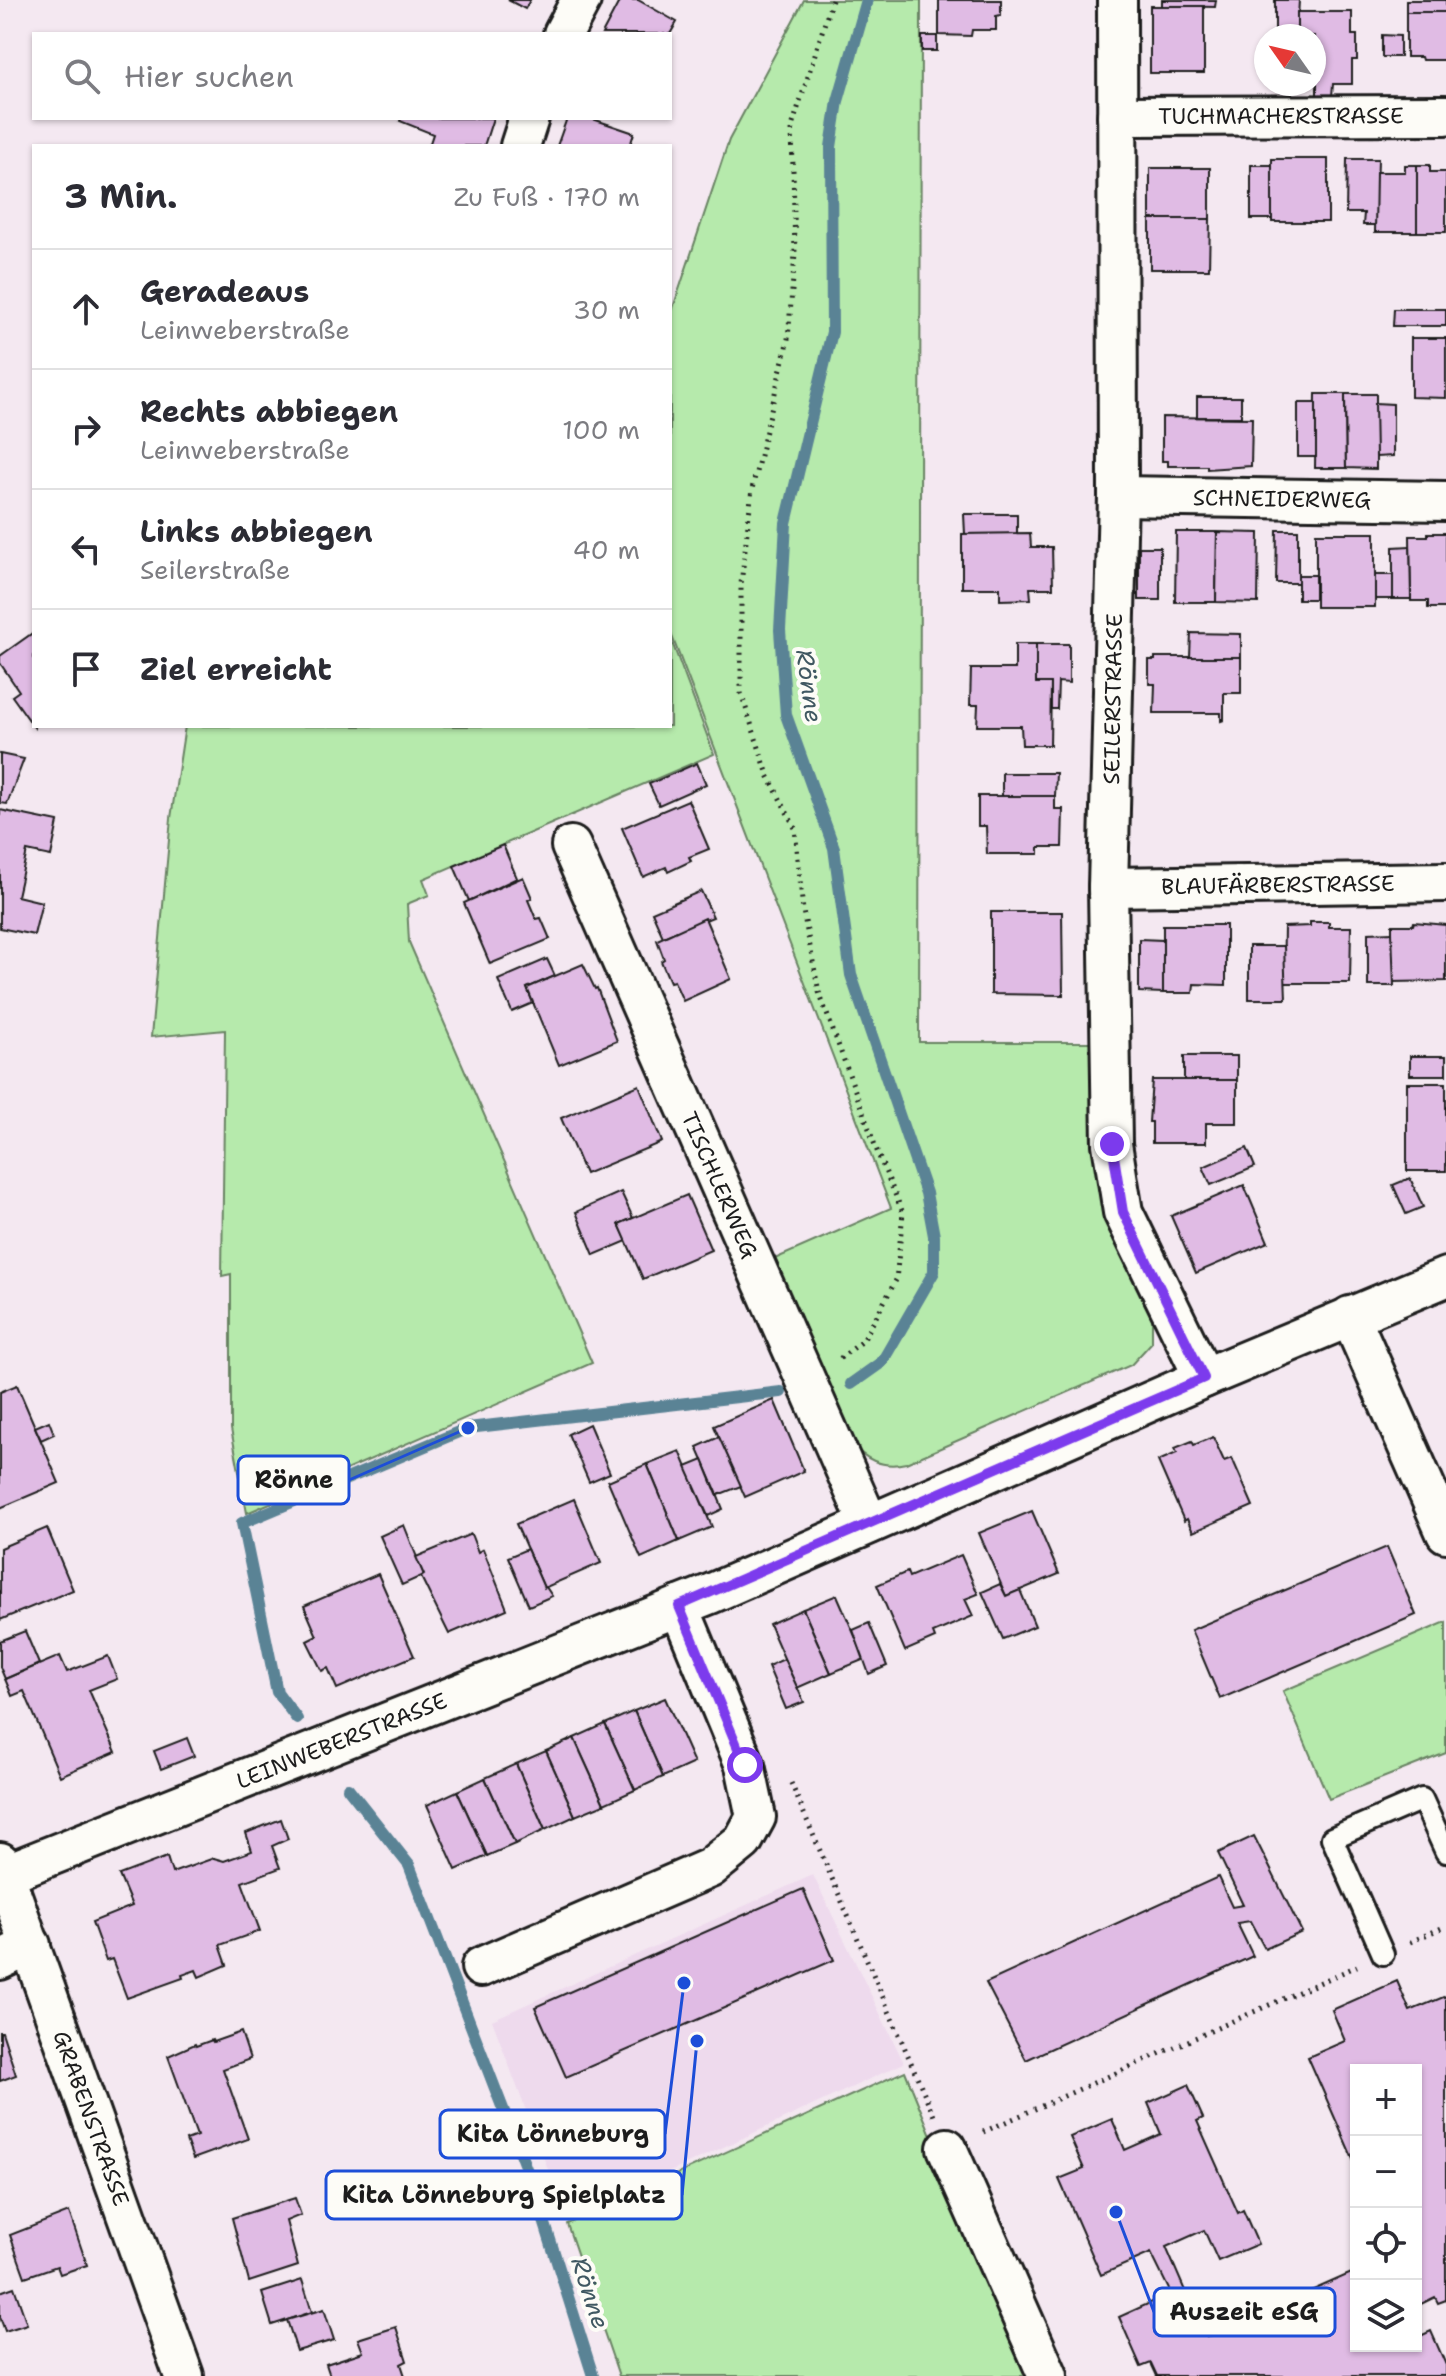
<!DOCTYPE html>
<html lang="de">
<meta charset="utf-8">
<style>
:root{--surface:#fff;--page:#f2f2f3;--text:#2b2b33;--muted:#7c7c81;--line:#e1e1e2}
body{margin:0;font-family:"Shantell Sans",sans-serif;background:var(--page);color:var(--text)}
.controls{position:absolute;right:24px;bottom:24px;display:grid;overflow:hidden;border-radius:0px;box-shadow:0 2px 6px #0004}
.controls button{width:72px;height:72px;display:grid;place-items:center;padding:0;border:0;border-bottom:2px solid var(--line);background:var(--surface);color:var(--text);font:40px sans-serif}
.compass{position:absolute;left:1254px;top:24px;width:72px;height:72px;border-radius:50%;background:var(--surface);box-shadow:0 2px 6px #0004;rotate:304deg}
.stop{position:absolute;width:24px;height:24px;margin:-18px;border:6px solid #7c3aed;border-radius:50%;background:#fff}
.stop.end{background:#7c3aed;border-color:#fff;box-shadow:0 2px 8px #0008}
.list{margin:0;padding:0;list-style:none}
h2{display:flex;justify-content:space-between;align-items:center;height:104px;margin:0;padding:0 32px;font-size:34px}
h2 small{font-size:26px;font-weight:400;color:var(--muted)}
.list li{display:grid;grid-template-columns:52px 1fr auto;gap:24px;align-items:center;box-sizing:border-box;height:120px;padding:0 32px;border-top:2px solid var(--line)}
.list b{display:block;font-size:30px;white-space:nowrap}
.list p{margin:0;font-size:26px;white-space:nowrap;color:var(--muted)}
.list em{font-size:26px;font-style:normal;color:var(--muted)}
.icon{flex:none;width:44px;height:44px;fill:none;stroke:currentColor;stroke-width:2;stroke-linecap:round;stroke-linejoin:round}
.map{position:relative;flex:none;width:1446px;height:2376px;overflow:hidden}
.search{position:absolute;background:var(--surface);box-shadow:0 2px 6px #0004;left:32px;top:32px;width:640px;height:88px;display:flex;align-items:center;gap:20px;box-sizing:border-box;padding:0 28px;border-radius:0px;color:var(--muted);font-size:30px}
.panel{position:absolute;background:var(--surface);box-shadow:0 2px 6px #0004;left:32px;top:144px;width:640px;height:584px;border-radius:0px}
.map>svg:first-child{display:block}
.built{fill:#eedaed}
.green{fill:#b6eaac;stroke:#698364;stroke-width:2}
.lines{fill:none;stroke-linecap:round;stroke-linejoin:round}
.stream{stroke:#5a8395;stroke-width:12}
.building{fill:#e0bbe4;stroke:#1c1c1c;stroke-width:2}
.lane-casing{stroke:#1c1c1c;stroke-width:26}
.street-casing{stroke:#1c1c1c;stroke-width:44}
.path{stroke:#1c1c1c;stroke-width:5;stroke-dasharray:2 6;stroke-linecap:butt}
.lane{stroke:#fdfcf7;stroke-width:20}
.street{stroke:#fdfcf7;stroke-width:38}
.route{stroke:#7c3aed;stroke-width:10}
.labels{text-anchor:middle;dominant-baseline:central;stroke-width:8;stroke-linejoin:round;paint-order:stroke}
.street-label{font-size:22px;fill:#1c1c1c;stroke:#fdfcf7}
.water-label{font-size:24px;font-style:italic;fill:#405862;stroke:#fdfcf7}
.leader{fill:none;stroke:#1d4ed8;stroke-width:3}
.callout-dot{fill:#1d4ed8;stroke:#fdfcf7;stroke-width:3}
.callout{fill:#fdfcf7;stroke:#1d4ed8;stroke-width:3}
.callout-label{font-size:24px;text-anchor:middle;font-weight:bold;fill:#1c1c1c}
</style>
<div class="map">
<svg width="1446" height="2376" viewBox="0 0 1446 2376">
<rect width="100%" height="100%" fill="#f4e8f1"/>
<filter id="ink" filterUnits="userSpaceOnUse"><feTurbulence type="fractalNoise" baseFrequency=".0125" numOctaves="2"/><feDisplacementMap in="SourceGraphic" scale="16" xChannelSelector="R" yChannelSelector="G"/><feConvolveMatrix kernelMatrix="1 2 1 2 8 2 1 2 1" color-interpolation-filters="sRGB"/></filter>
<g filter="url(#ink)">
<path class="built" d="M813,1875L904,2063L567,2220L492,2020Z"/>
<g class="green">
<path d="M804,0H921L919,1042H1097L1098,1185L1152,1308V1342L1131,1365L906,1463C881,1469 865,1459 848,1441L770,1261L891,1208L670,631V317L729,140Z"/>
<path d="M670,637L714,754L423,879L429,895L407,904L409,942L592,1363L247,1513L231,1429V1274L222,1276L225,1030L151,1037L171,818L185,726H670Z"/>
<path d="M1446,1622V1753L1329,1799L1283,1691Z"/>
<path d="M905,2071L1028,2374L1022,2376H619L567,2224Z"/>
</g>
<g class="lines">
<g class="stream">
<path d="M851,1384L882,1362L934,1272V1236L926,1193L851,975L834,848L786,715L780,630L786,523L832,332L831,147L838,101L867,0"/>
<path d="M297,1719L277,1692L242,1523L468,1428L781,1392"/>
<path d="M348,1788L409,1865L535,2192L593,2376"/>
</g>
</g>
<g class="building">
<path d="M508,0H530L525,9Z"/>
<path d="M620,0H638L677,22L670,34H602Z"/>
<path d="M939,0H1001V15L996,16V30H972L971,36L939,35Z"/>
<path d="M1162,0H1216L1215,7L1162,6Z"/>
<path d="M1275,0H1299L1297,36H1275Z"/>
<rect x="1406" y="0" width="40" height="12"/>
<rect x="1150" y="6" width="54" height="67"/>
<path d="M1297,12H1352V35H1357V60H1352V84H1333L1332,96H1317V84H1314V36H1297Z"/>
<path d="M1406,12H1446V60H1422L1421,57H1406Z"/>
<path d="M1382,35L1400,36V57H1382Z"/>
<rect x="922" y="36" width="15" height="15"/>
<path d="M401,118H493L484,146H429L433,134L400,121Z"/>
<path d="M567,118H590L634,133L630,146H557Z"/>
<rect x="1272" y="159" width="56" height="63"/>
<path d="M1347,159H1378L1376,225H1363L1364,213H1346Z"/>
<rect x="1251" y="165" width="21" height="54"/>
<path d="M1405,165H1417V232H1375L1376,172H1405Z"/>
<path d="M1417,165H1430V172H1446V232H1417Z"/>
<rect x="1150" y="168" width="60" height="51"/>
<path d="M1150,219H1210L1209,269H1150Z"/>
<path d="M1394,309H1446V326H1393Z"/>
<path d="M1411,338H1446V398L1411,397Z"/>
<path d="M1316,394H1345L1346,468H1315Z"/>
<path d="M1345,394H1376V469L1346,468Z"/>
<rect x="1197" y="397" width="44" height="20"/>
<rect x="1298" y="403" width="18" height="54"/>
<path d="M1375,403L1393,404V456L1376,457Z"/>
<path d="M1162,417L1252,418L1251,466L1207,469V466H1168V461H1162Z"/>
<path d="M964,514H1017V534H965Z"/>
<path d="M1277,530H1298V583H1276Z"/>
<path d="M1176,532H1217L1216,602H1175Z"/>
<path d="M1217,532L1259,533L1258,603L1216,602Z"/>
<path d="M1030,533L1031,547H1052L1053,588H1030L1031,599L1000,600V588H962V534Z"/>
<rect x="1316" y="533" width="59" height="74"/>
<path d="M1428,533H1446V608H1428V601H1411L1410,536H1428Z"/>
<path d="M1410,546L1411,599H1393V547Z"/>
<rect x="1139" y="547" width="21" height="53"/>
<rect x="1298" y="575" width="17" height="24"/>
<rect x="1375" y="575" width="18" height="24"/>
<path d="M34,632V727L12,696L19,691L0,663V656Z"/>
<path d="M1191,633L1241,634V657H1190Z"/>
<path d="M1015,644H1036V683H1051L1050,745H1022L1021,726H977L978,705H970L971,669H1015Z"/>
<path d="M1036,644H1069V683L1058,682L1057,709H1051V683H1036Z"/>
<path d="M1155,657H1241V693H1224V720L1221,721V713H1154L1155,684H1149V660H1155Z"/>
<path d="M0,754L24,759L7,804L0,803Z"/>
<path d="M697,763L706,784L659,805L649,784Z"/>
<path d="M1002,773H1056L1055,796H1002Z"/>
<path d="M978,796H1055V809H1063L1062,847H1039V854H987L986,826H978Z"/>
<path d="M688,800L709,849L689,857L691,861L668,872L666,867L643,877L622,828Z"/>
<path d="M0,810L58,822L51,856L27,851L17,896L42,902L34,935L0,928Z"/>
<path d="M503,845L517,878L469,901L454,866Z"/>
<path d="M523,877L532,898L528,900L536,919L541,918L550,939L490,964L464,903Z"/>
<path d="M701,891L713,917L663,937L652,912Z"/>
<path d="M991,912H1062L1063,995L991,994Z"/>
<path d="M705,918L731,979L683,1001L674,981L670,982L661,961L664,959L657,940Z"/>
<path d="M1310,922H1329V927H1351L1350,983H1283L1284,927L1310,926Z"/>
<path d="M1414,922L1446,925V981L1392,982V925H1413Z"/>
<path d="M1163,925H1226V985L1194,984L1193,993H1163Z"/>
<path d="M1392,932L1394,986H1368V933Z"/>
<path d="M1139,939L1163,940V993L1139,992Z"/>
<path d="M1249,946H1284L1286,999H1249Z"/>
<path d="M547,959L555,976L527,988L533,1003L512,1012L498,980Z"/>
<path d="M583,964L595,989L597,988L617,1041L559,1065L527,988Z"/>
<rect x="1184" y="1056" width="53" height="24"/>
<rect x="1410" y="1056" width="36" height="19"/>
<path d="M1152,1080H1237V1123H1206V1143H1152V1122H1149Z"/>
<rect x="1407" y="1083" width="39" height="88"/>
<path d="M639,1085L662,1142L585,1174L561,1118Z"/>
<path d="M1247,1148L1255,1167L1211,1185L1203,1167Z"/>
<path d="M1410,1178L1423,1207L1406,1214L1393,1185Z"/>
<path d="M1244,1185L1268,1242L1196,1273L1171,1216Z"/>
<path d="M621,1192L633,1218L619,1224L627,1241L594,1255L576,1212Z"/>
<path d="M687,1195L711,1250L643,1279L619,1224Z"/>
<path d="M17,1385L59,1483L0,1508V1392Z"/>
<path d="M774,1400L804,1471L745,1497L714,1426Z"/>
<path d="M49,1421L54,1434L41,1440L35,1427Z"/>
<path d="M589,1424L610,1473L589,1482L568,1434Z"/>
<path d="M719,1437L741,1486L718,1495L697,1447Z"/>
<path d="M1213,1437L1224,1461L1232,1458L1253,1506L1193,1532L1187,1519L1184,1521L1158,1461L1177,1453L1175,1448L1192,1441L1194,1445Z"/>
<path d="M680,1451L712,1527L679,1541L647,1464Z"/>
<path d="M703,1460L723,1509L708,1516L686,1467Z"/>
<path d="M647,1464L679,1541L641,1558L608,1481Z"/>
<path d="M574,1499L601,1563L544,1588L516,1524Z"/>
<path d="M1032,1511L1059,1574L1006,1596L979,1533Z"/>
<path d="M404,1525L424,1575L402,1585L380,1536Z"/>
<path d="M47,1528L73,1590L0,1620V1548Z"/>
<path d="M471,1534L478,1552L483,1549L507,1609L449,1634L421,1577L424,1575L416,1557Z"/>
<path d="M1387,1547L1416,1615L1220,1699L1191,1630Z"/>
<path d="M527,1549L544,1588L546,1587L552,1596L529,1606L508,1557Z"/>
<path d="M961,1555L978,1594L965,1599L973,1616L933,1633L935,1638L905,1651L877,1585L907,1572L909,1577Z"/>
<path d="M378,1574L414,1656L337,1689L328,1668L322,1671L307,1641L317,1636L304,1606Z"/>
<path d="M1000,1584L1006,1596L1020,1590L1035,1626L1003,1639L982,1592Z"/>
<path d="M837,1595L865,1659L831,1673L803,1609Z"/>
<path d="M803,1609L831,1673L797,1688L769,1624Z"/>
<path d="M869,1623L887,1666L869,1674L853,1630Z"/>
<path d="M25,1631L39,1664L5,1679L0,1667V1641Z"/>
<path d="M60,1656L67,1672L108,1656L117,1679L89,1690L116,1752L60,1776L24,1691L12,1696L5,1679Z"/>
<path d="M784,1659L804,1702L786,1709L768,1666Z"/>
<path d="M665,1698L694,1763L663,1777L634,1711Z"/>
<path d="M634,1711L663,1777L635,1790L605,1724Z"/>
<path d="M605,1724L635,1790L604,1804L574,1738Z"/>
<path d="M187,1738L194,1756L161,1769L154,1751Z"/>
<path d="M574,1738L604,1804L575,1816L546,1751Z"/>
<path d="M546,1751L575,1816L545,1830L516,1764Z"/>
<path d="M516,1764L545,1830L515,1844L485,1778Z"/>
<path d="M485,1778L515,1844L487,1856L457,1791Z"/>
<path d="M457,1791L487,1856L456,1870L427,1805Z"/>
<path d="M281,1819L288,1839L272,1846L280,1868L242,1882L260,1931L220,1945L227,1965L199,1977L196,1970L182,1975L183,1978L127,1998L112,1959L106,1961L92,1922L132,1906L119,1875L167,1857L172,1873L214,1858L224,1861L252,1851L246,1833Z"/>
<path d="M1254,1836L1302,1932L1265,1949L1250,1921L1237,1923L1253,1956L1026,2060L986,1983L1218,1877L1232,1907L1243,1905L1218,1853Z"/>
<path d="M803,1889L834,1960L566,2077L535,2007Z"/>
<path d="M1397,1981L1410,2011L1446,1996V2300L1438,2303L1435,2297L1417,2306L1416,2070H1356V2166L1308,2057L1345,2041L1332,2010Z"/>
<path d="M0,2032H2L16,2075L0,2081Z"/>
<path d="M241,2032L250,2059L223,2069L248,2139L193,2159L186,2140L197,2136L168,2056L195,2044L196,2046L212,2040L213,2042Z"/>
<path d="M1188,2085L1203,2118L1197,2121L1238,2213L1243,2210L1258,2244L1218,2261L1204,2230L1166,2247L1195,2314L1184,2320L1151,2253L1101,2275L1059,2179L1084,2169L1070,2137L1112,2119L1125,2150L1161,2134L1148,2103Z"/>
<path d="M295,2198L301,2215L286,2221L298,2266L249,2282L232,2218Z"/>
<path d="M69,2212L87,2265L60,2274L57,2266L25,2277L10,2235Z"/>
<path d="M1356,2271V2346H1391L1392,2348L1416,2346V2338L1431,2331L1446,2365V2376H1157L1151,2363L1141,2367L1119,2317L1172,2293L1184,2320L1196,2314L1207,2337Z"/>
<path d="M302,2280L312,2312L272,2325L262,2293Z"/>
<path d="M14,2287L27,2324L5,2331L0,2317V2292Z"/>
<path d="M324,2309L334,2340L297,2351L287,2320Z"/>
<path d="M396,2327L407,2361L401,2364L405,2376H330L326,2364L363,2352L358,2339Z"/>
</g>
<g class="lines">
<defs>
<path id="lane" d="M1383,1954L1332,1838L1422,1799L1446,1852"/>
<g id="street">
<path d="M1117,0L1118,496L1108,887L1112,1144L1123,1212L1204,1378"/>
<path d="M563,34L581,0"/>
<path id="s1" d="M1117,116L1446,115"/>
<path d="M520,146L529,118"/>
<path id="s2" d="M1118,496L1446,501"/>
<path id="s3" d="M571,846L869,1524"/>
<path id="s4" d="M1108,887L1446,882"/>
<path d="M1350,1316L1446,1533"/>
<path id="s5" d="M0,1862L184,2376"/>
<path id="s6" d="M5,1874L710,1594L1204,1378L1446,1277"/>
<path d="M0,1960L31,1945"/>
<path d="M481,1967L710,1868L743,1841L756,1817L745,1765L679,1606"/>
<path d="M947,2148L1048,2376"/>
</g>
</defs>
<use href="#lane" class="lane-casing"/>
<use href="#street" class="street-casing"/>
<g class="path">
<path d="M832,0L792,127L795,254L788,339L752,489L741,584V693L768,775L795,828L803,911L819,992L880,1159L903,1213L896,1280L863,1341L839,1359"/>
<path d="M791,1783L934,2116"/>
<path d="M1410,1942L1446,1926"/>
<path d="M983,2132L1357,1966"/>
</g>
<use href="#lane" class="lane"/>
<use href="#street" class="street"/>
</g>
</g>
<g class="lines" filter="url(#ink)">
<path class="route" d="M745,1765L679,1606L1204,1378L1123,1212L1112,1144"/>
</g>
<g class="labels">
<g class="street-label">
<text stroke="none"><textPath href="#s1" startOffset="164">TUCHMACHERSTRASSE</textPath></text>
<text stroke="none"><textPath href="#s2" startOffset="164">SCHNEIDERWEG</textPath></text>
<text transform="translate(1113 699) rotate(-89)">SEILERSTRASSE</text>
<text stroke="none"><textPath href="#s4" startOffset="170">BLAUFÄRBERSTRASSE</textPath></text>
<text stroke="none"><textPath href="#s3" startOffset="370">TISCHLERWEG</textPath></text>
<text stroke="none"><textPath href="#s6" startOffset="362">LEINWEBERSTRASSE</textPath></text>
<text stroke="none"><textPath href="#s5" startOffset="272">GRABENSTRASSE</textPath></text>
</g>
<g class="water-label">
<text transform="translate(809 686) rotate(82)">Rönne</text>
<text transform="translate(590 2293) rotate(72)">Rönne</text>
</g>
</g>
<path class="leader" d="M468 1428L349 1480M684 1983L665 2134M697 2041L682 2195M1116 2212L1154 2312"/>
<g class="callout-dot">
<circle cx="468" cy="1428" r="8"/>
<circle cx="684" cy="1983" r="8"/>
<circle cx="697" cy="2041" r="8"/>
<circle cx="1116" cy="2212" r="8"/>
</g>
<g class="callout">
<rect x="238" y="1456" width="111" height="48" rx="8"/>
<rect x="440" y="2110" width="225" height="48" rx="8"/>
<rect x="326" y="2171" width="356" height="48" rx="8"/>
<rect x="1154" y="2288" width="181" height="48" rx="8"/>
</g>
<g class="callout-label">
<text x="294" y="1488">Rönne</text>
<text x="553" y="2142">Kita Lönneburg</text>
<text x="504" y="2203">Kita Lönneburg Spielplatz</text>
<text x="1244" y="2320">Auszeit eSG</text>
</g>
</svg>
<div class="controls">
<button>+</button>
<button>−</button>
<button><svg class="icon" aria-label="locate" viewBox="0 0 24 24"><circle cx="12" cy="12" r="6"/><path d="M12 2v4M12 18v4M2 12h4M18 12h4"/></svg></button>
<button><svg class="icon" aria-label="layers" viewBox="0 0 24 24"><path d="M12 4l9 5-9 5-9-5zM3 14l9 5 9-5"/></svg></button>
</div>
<svg class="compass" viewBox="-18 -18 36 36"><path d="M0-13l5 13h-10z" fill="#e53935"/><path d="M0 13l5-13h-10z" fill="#7c7c81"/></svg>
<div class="stop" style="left:745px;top:1765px"></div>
<div class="stop end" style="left:1112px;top:1144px"></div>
<div class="search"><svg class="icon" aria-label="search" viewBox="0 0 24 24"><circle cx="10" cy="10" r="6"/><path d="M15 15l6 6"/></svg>Hier suchen</div>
<section class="panel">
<h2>3 Min.<small>Zu Fuß · 170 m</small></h2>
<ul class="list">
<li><svg class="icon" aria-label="ahead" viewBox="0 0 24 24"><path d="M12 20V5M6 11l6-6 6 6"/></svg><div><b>Geradeaus</b><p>Leinweberstraße</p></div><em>30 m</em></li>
<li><svg class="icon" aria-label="right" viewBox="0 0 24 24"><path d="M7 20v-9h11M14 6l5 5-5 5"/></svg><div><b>Rechts abbiegen</b><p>Leinweberstraße</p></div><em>100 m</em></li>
<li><svg class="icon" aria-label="left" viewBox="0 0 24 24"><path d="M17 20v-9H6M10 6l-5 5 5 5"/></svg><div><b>Links abbiegen</b><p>Seilerstraße</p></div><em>40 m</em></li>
<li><svg class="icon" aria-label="arrive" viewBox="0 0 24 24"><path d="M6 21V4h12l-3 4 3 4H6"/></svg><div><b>Ziel erreicht</b></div></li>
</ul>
</section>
</div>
